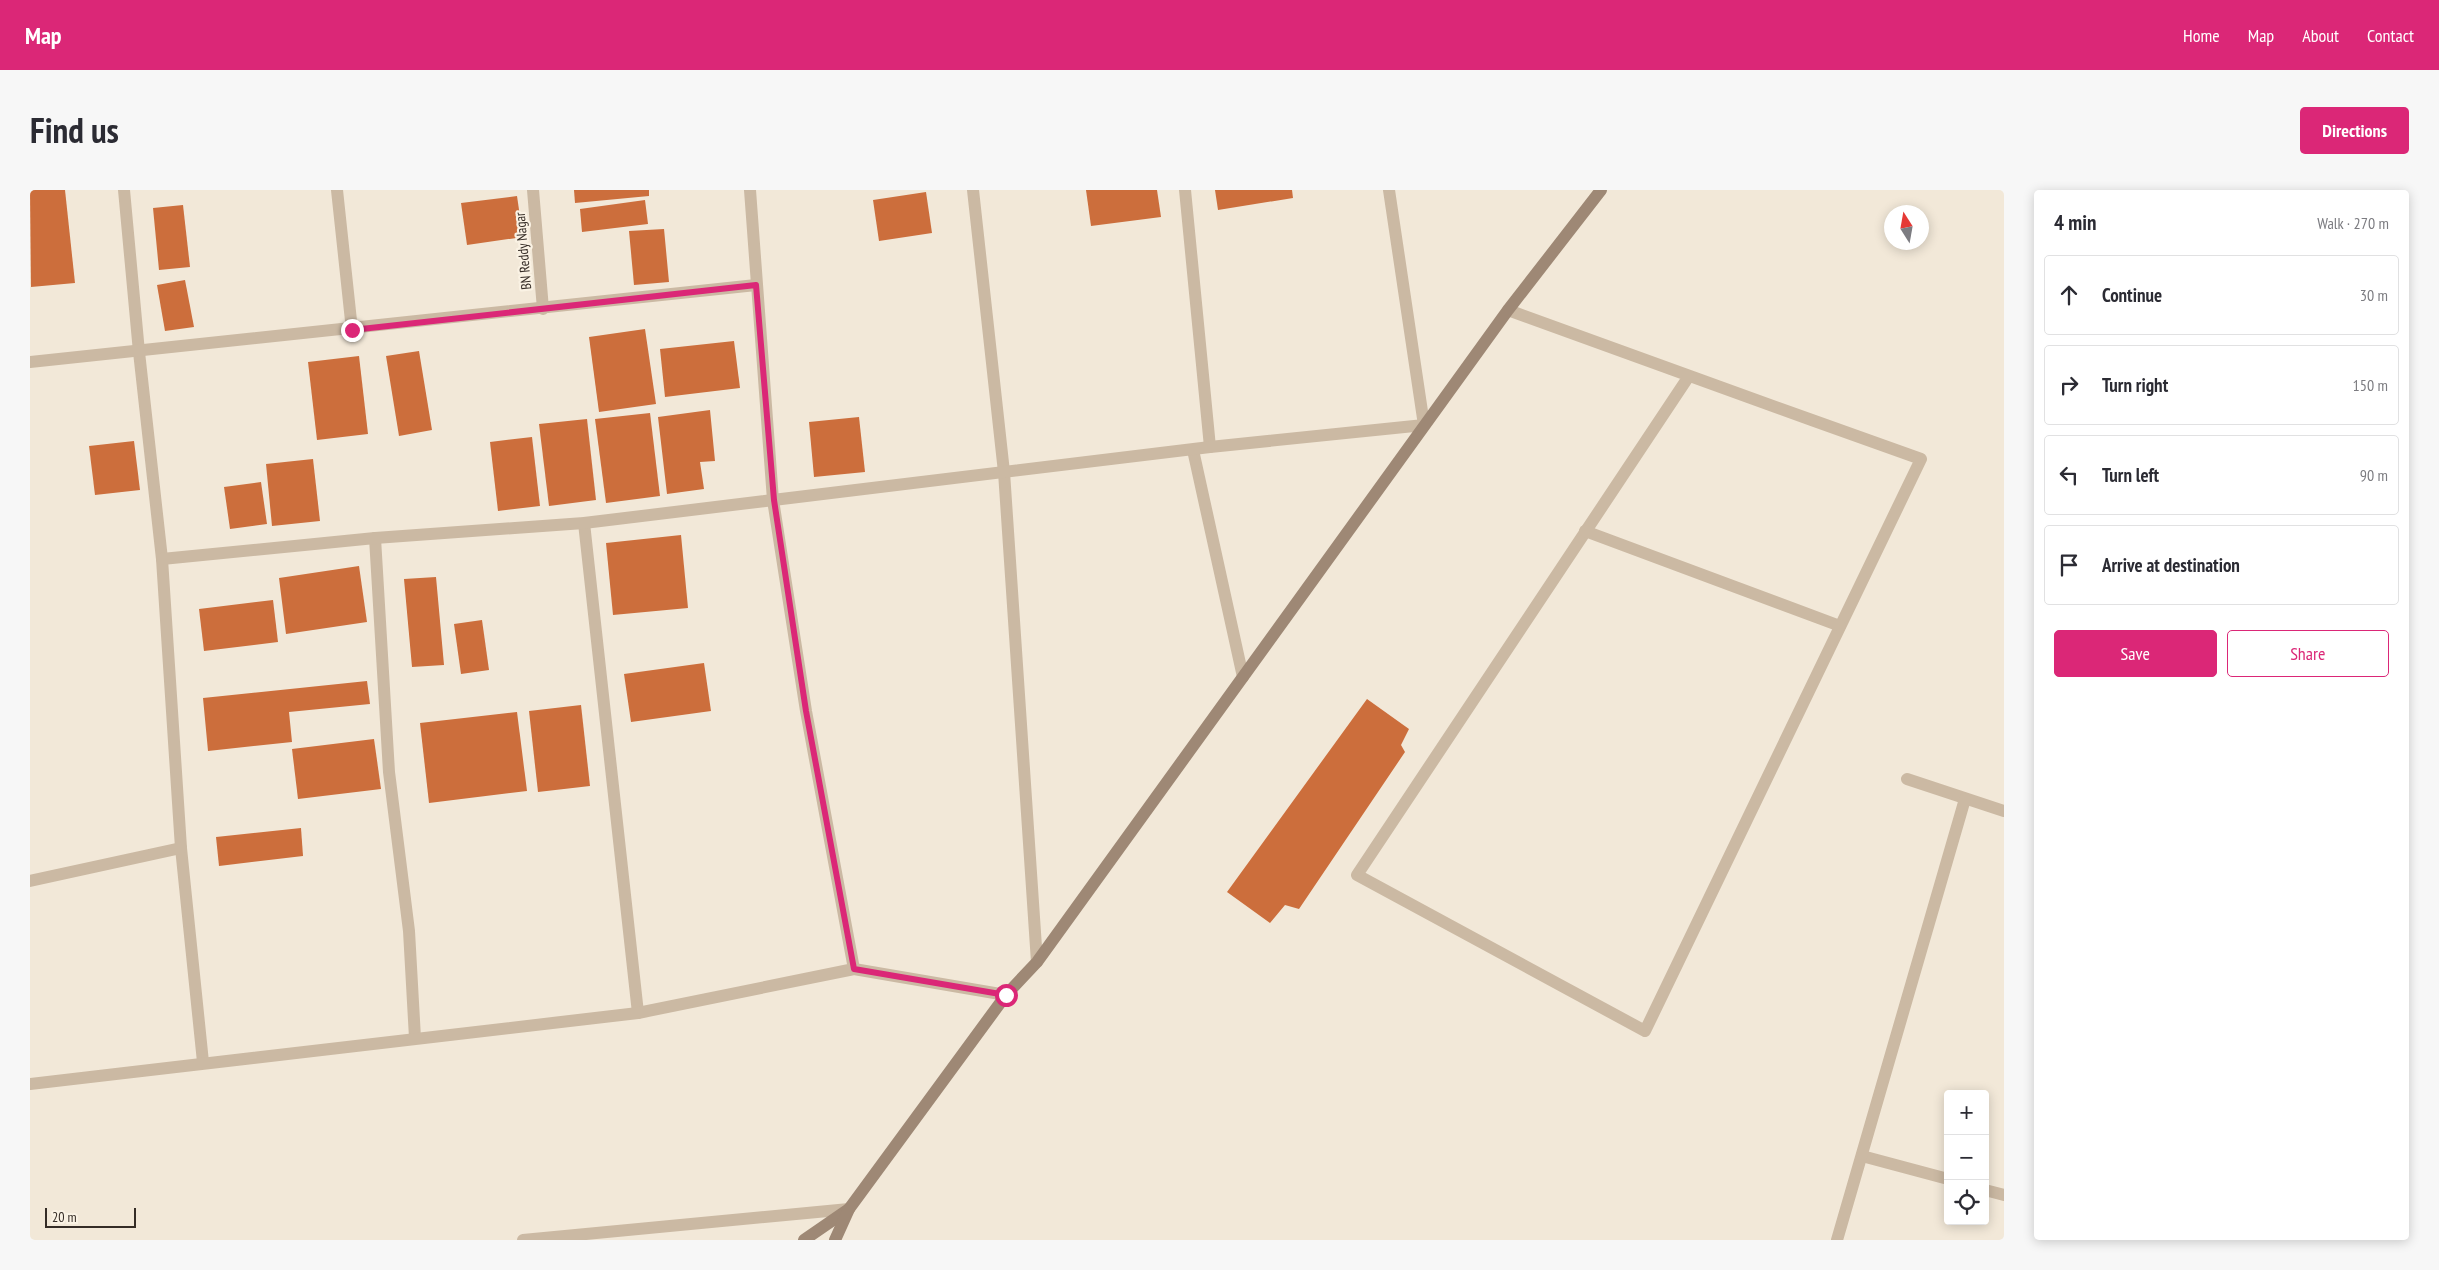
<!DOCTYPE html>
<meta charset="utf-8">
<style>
:root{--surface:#fff;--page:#f7f7f7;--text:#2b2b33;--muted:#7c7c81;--line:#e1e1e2;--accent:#db2777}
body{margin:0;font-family:"PT Sans Narrow",sans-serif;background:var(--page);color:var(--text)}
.controls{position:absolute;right:15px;bottom:15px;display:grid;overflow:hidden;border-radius:5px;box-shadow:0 2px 12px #0003}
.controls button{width:45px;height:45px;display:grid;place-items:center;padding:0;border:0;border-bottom:1px solid var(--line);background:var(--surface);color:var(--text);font:25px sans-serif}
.compass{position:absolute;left:1854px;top:15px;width:45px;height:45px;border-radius:50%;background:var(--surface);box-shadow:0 2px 12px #0003;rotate:349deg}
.scale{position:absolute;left:15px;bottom:12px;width:91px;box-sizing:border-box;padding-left:5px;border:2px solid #352c26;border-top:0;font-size:14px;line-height:18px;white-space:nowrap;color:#352c26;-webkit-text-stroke:4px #faf2e4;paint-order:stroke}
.stop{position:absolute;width:15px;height:15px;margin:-11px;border:4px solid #db2777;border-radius:50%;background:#fff}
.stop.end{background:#db2777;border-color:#fff;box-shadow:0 1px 5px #0008}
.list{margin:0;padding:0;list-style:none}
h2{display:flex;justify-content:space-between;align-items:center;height:65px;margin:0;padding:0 20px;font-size:21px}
h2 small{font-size:16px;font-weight:400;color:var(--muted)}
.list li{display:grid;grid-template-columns:32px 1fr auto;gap:15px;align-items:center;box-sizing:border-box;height:80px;margin:0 10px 10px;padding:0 10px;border:1px solid var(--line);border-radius:5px}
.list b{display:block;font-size:19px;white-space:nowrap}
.list em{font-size:16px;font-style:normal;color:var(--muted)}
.actions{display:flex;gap:10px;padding:15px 20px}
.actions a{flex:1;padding:11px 0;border:1px solid var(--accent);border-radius:5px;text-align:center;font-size:18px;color:var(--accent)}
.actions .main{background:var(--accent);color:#fff}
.icon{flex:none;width:28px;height:28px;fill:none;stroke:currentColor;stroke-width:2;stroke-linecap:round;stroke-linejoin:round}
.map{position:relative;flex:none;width:1974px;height:1050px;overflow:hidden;border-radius:5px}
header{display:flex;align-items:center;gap:30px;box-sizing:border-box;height:70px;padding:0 25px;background:var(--accent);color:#fff}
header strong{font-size:24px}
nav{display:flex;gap:28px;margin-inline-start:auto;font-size:18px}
.intro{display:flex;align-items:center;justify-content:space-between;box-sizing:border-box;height:120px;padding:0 30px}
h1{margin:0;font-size:35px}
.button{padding:12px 22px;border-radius:5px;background:var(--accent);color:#fff;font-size:18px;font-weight:700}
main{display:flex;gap:30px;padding:0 30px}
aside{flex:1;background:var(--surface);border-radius:5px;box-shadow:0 2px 12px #0003}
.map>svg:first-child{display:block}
.building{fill:#cc6e3c}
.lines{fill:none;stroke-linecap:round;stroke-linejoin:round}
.street{stroke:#cbb9a3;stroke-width:12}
.secondary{stroke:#9e8875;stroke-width:12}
.route{stroke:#db2777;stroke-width:6}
.labels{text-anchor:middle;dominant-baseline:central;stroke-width:4.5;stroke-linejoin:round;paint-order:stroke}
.street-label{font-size:14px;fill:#352c26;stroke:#faf2e4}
</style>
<header>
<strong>Map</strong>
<nav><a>Home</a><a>Map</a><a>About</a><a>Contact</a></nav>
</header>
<div class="intro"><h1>Find us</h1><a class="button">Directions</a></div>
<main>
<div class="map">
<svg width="1974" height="1050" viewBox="0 0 1974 1050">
<rect width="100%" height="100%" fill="#f2e8d8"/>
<g class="building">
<path d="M0,0H35L45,93L1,97Z"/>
<path d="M544,0H619V6L545,13Z"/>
<path d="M1056,0H1127L1131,27L1061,36Z"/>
<path d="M1185,0H1262L1263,8L1188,20Z"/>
<path d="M896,2L902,43L849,51L843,10Z"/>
<path d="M487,6L493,47L437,55L431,13Z"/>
<path d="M615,10L618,34L552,42L550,19Z"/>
<path d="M153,15L160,77L129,80L123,18Z"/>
<path d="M634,39L639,92L604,95L599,41Z"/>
<path d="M155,90L164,137L135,141L127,95Z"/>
<path d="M615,139L626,214L569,222L559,147Z"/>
<path d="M704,151L710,198L635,207L630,159Z"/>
<path d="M389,161L402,240L369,246L356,166Z"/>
<path d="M329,166L338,244L287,250L278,172Z"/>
<path d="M680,220L685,271L670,272L674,299L637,304L628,227Z"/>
<path d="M620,223L630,306L576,313L565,229Z"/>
<path d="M829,227L835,282L784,287L779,232Z"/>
<path d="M557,229L566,310L519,316L509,234Z"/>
<path d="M502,247L510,316L468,321L460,252Z"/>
<path d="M104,251L110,300L65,305L59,256Z"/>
<path d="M283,269L290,331L242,336L236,274Z"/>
<path d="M231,292L237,334L200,339L194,297Z"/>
<path d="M651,345L658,418L583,425L576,353Z"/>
<path d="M329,376L337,432L256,444L249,388Z"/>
<path d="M406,387L414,475L382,477L374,389Z"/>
<path d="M243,410L248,452L174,461L169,419Z"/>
<path d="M452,430L459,480L431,484L424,434Z"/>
<path d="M674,473L681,521L601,532L594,484Z"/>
<path d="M337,491L340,514L259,522L262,552L178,561L173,508Z"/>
<path d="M1337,509L1379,539L1371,555L1375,562L1269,719L1255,715L1240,733L1197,702Z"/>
<path d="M551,515L560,596L508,602L499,521Z"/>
<path d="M487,522L497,601L399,613L390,533Z"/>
<path d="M344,549L351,599L268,609L262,559Z"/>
<path d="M271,638L273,666L189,676L186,647Z"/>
</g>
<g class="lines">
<g class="street">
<path d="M94,0L109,162L132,369L151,658L173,872"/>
<path d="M307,0L322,140"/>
<path d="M503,0L513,119"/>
<path d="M720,0L743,310L776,521L824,779"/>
<path d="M943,0L974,282L1007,772"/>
<path d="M1155,0L1180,257"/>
<path d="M1478,120C1615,170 1753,220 1891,269L1615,841L1327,685L1659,186"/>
<path d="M0,172L726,95"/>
<path d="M1163,260L1213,487"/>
<path d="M554,333L608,823"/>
<path d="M1555,341L1810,436"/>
<path d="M345,348L359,582L379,741L385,848"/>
<path d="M132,369L345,348L554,333L1180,257L1394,235L1359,0"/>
<path d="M1877,589L1974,621"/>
<path d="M0,691L151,658"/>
<path d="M0,894L608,823L824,779L976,805"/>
<path d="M1832,966L1918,989"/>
<path d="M1955,1000L1974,1005"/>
<path d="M493,1050L819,1019"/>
<path d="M1807,1050L1935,609"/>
</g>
<g class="secondary">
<path d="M774,1050L819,1019"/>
<path d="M805,1050L819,1019L976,805L1007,772L1478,120L1571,0"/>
</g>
</g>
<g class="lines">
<path class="route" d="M322,140L726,95L744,310L776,521L824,779L976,805"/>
</g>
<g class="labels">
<g class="street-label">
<text transform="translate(493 61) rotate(-95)">BN Reddy Nagar</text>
</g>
</g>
</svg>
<div class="controls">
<button>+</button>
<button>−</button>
<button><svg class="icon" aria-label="locate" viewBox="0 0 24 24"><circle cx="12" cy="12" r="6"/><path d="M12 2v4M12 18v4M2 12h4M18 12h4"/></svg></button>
</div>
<svg class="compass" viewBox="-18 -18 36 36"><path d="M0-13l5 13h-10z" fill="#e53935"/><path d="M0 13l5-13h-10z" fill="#7c7c81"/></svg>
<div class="scale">20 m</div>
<div class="stop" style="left:976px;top:805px"></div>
<div class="stop end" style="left:322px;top:140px"></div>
</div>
<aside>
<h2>4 min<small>Walk · 270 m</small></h2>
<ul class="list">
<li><svg class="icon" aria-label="ahead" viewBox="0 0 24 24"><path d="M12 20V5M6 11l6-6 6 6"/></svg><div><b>Continue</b></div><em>30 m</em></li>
<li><svg class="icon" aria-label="right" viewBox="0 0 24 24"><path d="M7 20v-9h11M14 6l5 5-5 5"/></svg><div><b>Turn right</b></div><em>150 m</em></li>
<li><svg class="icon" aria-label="left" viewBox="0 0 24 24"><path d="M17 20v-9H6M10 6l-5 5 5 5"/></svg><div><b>Turn left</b></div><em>90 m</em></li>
<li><svg class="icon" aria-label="arrive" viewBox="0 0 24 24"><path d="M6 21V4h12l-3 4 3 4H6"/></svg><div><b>Arrive at destination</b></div></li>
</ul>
<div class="actions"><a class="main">Save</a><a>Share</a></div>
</aside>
</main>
